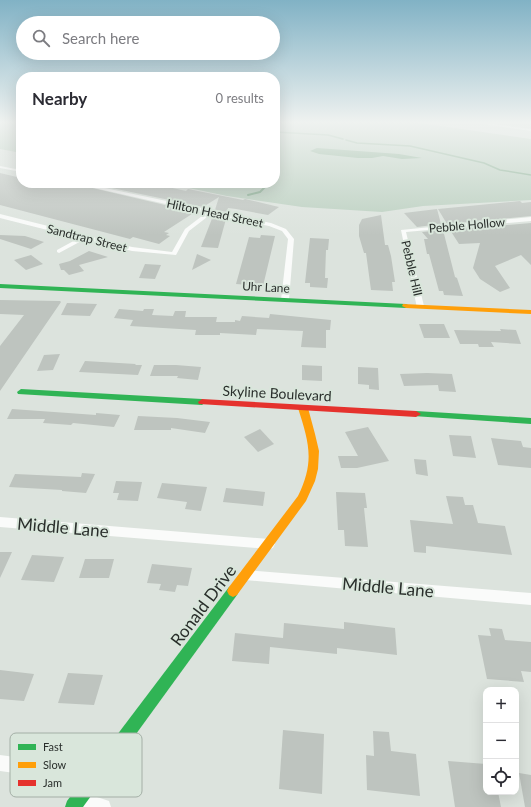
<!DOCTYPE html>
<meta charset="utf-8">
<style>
:root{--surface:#fff;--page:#f2f2f3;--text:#2b2b33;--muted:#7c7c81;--line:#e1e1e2}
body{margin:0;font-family:Lato,sans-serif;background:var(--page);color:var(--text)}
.controls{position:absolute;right:12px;bottom:12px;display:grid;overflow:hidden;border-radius:8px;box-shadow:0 4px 16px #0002}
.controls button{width:36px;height:36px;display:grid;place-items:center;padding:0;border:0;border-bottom:1px solid var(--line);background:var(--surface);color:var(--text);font:20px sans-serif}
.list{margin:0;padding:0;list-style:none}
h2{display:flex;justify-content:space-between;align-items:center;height:52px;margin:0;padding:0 16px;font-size:17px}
h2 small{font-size:13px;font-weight:400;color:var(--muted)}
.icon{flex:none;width:22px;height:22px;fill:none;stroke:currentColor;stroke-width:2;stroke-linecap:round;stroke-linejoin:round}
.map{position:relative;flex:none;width:531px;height:807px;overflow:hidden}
.search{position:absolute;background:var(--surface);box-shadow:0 4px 16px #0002;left:16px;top:16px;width:264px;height:44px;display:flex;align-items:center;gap:10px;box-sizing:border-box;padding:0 14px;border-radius:22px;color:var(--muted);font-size:15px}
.panel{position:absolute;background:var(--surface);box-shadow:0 4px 16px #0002;left:16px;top:72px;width:264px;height:116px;border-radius:16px}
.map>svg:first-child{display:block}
.green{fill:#bacfbf}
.water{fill:#87ae91}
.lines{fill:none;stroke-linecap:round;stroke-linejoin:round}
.stream-far1{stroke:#87ae91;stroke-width:1.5}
.stream{stroke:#87ae91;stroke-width:2}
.building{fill:#bec4bf}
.street{fill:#fafbfa;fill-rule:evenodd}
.fast{fill:#30b455;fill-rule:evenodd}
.slow{fill:#ff9f0a;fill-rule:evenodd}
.jam{fill:#e5322d;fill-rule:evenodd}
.labels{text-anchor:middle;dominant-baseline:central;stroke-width:4;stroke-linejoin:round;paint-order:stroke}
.far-street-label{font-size:12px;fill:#292e2b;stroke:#d9e6db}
.street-label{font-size:14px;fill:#292e2b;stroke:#d9e6db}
.near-street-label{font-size:17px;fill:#292e2b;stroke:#d9e6db}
.key{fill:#d9e6db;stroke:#a4afa6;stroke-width:1}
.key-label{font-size:11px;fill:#292e2b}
</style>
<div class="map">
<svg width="531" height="807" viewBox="0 0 531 807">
<rect width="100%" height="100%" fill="#dce3dd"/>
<g class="green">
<path d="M0,122H21V153L0,149Z"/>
<path d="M275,122H413L531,139V200L423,206L382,212L302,207L227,196L165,183H275Z"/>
</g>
<path class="water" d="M317,148L399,154L422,158L402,159L383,156L372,158H358L319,154L310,151Z"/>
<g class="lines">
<g class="stream-far1">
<path d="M275,132L328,135L343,139"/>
<path d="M346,140L357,143L410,146L484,163L500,170L531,175"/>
<path d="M275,141L276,138"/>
</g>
<path class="stream" d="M248,195L260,192L269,183"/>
</g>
<g class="building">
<path d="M0,173L21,178V183H71L195,212L164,232L169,233L166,235L170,236L159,244L133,237L130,239L0,205Z"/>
<path d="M88,183H150L186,191L188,189L243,200L245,199L279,207L268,215L236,209L228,208L227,212L215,210L219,197L203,207Z"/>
<path d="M520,201L522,203L531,202V216L447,224L438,209Z"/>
<path d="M437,209L441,224L417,227L404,213Z"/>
<path d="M381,215L385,245H388L391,256L395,282H392L393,291L371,290L366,253H364L359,236V225L362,219Z"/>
<path d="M213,216L226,219L218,248L201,247Z"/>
<path d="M531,223V265L521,255L495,266L510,288L500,292L480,279L473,268L480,243L459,244L450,230Z"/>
<path d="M443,230L455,277L457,278L463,296L444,295L443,291H439L429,254H427L424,239H428L422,232Z"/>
<path d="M0,235L25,236L44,242L31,249L0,239Z"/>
<path d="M261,235L275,236L263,286L236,284L249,237L260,238Z"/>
<path d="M310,238L329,239L328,250H326L325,278H328L327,288L310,287V283H305Z"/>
<path d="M89,251L108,257L79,265L84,271L69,275L64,270H61L59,264L70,261Z"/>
<path d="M197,254L211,260L192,270Z"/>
<path d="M31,255L43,264L26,270L14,260Z"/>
<path d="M145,264L161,265L155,279L139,278Z"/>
<path d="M0,300L60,301L61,302L0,391V346L24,315L0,314Z"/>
<path d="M67,303L97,304L90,316L61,315Z"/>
<path d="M119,309L143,311L144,309H154L152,315L173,316L175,311H186L185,317H217L216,322H235V320L240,321L242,316L269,318L270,314L331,320L330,330H326V348L301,347L303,331L257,329L256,335L220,333V335H195L196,330L130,326L133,320L114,318Z"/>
<path d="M419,324H444L450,338H424Z"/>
<path d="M500,329L516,330L521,344L491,342L494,347H479L478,344H460L454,330L501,331Z"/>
<path d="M60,354L53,370L37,371L44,355Z"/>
<path d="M85,361L136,364L135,365H142L138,375L79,372Z"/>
<path d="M154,365H176L201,367L198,380L177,378L178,376H150Z"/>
<path d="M302,365L322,366V381L302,380Z"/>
<path d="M358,367L378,368L379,390L369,389V385L358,384Z"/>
<path d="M427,373L452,374L456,392L439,391L438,385L404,386L400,374Z"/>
<path d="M12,409L96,415V413L120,415L114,427L73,423L71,425L43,423L45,419H7Z"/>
<path d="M138,416L177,418L210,422L205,433L171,428V430H134Z"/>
<path d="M368,427L389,461L357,468H341L338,456H358L345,432Z"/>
<path d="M260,429L274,444L258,452L244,437Z"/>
<path d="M449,435L471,436L476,458L453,456Z"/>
<path d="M491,438L521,441L523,447L531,448V468L498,465Z"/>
<path d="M414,459L426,460L428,476L416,474Z"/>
<path d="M82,473L95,474L86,493L62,491V490L9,487L15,474L81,477Z"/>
<path d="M116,481L142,482L138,501L117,500L119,493H113Z"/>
<path d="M162,483L207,487L201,511L185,509L187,502L157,498Z"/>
<path d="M226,488L265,492L263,506L223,502Z"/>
<path d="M336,492L365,493L367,508H364L368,547L345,546L344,530H338Z"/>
<path d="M446,496L463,497L465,505H473L478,523L505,526L512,555L426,546V553L414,552L410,520L453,524Z"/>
<path d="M0,552H12L0,578Z"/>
<path d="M32,555L64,557L54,582L21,580Z"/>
<path d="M85,559H114L109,578H79Z"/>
<path d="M152,564L192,568L188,586L177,585L175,592L159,590L161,584L147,583Z"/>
<path d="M344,622L395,628L397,655L337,648V654L270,647L269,664L232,661L235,633L283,638L284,623L344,629Z"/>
<path d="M489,628L502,629L505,640L531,642V672L521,671L524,682L487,679L478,635L491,636Z"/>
<path d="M0,670L34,674L24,701L0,699Z"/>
<path d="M68,673L103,675L94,705L58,703Z"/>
<path d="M283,730L324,734L322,794L279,789Z"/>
<path d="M373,731L389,732L391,751L416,754L420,796L367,790L366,755L374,756Z"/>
<path d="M448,761L486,764V792H498L501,807H455Z"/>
<path d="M519,773L531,775V807H525Z"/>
</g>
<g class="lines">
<g class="street">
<path d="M469,122H479L531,129V131Z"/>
<path d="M0,166L21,170V172L0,168Z"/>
<path d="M72,183H81L271,223L286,229L294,239L289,300L285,302L281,300L288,239L282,231L269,226L211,214L189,231L176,255L132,251L85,239L59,253L57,252V250L79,238L0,218V214L132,247L172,252L185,229L206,213Z"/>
<path d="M531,217V221L406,232L424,306L420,308H417L401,230Z"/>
<path d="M0,517L269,539L273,540L275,544L273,548L269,549L0,527Z"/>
<path d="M245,570L531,593V605L245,580L241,579L239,575L241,571Z"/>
<path d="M0,755L96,768L102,770L104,776L102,782L96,784L0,771Z"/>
<path d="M79,791L109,801L111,807H79L73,805L71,799L73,793Z"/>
</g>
<g class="fast">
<path d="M0,284L406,304L410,306L406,308L0,288Z"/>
<path d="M21,389L202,399L206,402L202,405L18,394L17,392Z"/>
<path d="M416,411L531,418V424L413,416L411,414Z"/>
<path d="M233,585L237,587L239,591L237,595L83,807H65L67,801L229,587Z"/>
</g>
<g class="slow">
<path d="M403,304L531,310V314L406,308L402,306Z"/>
<path d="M303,405L308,408L315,434L319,451L318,469L315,481L306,501L237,595L233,597L229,595L227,591L229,587L298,496C315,461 309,443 298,408Z"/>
</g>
<path class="jam" d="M202,399L416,411L421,414L416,417L199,404L198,402Z"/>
</g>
<linearGradient id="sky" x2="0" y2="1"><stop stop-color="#81b2c5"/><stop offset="0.52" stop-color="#eff2f0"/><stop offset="1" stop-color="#eff2f0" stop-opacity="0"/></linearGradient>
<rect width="531" height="235" fill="url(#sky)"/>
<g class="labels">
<g class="far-street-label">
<text transform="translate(215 213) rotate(12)">Hilton Head Street</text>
<text transform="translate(467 225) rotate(-5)">Pebble Hollow</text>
<text transform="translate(87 238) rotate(14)">Sandtrap Street</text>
<text transform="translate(412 268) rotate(77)">Pebble Hill</text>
<text transform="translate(266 287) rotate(3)">Uhr Lane</text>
</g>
<g class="street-label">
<text transform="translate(277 393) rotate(3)">Skyline Boulevard</text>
</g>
<g class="near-street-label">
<text transform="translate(63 527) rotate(5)">Middle Lane</text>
<text transform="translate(388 587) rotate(5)">Middle Lane</text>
<text transform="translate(203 605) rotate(-53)">Ronald Drive</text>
</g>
</g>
<rect x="10" y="733" width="132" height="64" rx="6" class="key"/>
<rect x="18" y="744" width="18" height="6" fill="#30b455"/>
<rect x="18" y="762" width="18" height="6" fill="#ff9f0a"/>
<rect x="18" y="780" width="18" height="6" fill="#e5322d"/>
<g class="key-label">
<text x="43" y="751">Fast</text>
<text x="43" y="769">Slow</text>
<text x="43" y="787">Jam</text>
</g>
</svg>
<div class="controls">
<button>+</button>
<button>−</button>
<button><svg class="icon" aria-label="locate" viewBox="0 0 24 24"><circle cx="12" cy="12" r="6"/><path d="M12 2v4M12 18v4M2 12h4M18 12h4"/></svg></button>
</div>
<div class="search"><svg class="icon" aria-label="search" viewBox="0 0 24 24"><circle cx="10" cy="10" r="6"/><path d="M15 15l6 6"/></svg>Search here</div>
<section class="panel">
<h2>Nearby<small>0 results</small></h2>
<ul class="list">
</ul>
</section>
</div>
